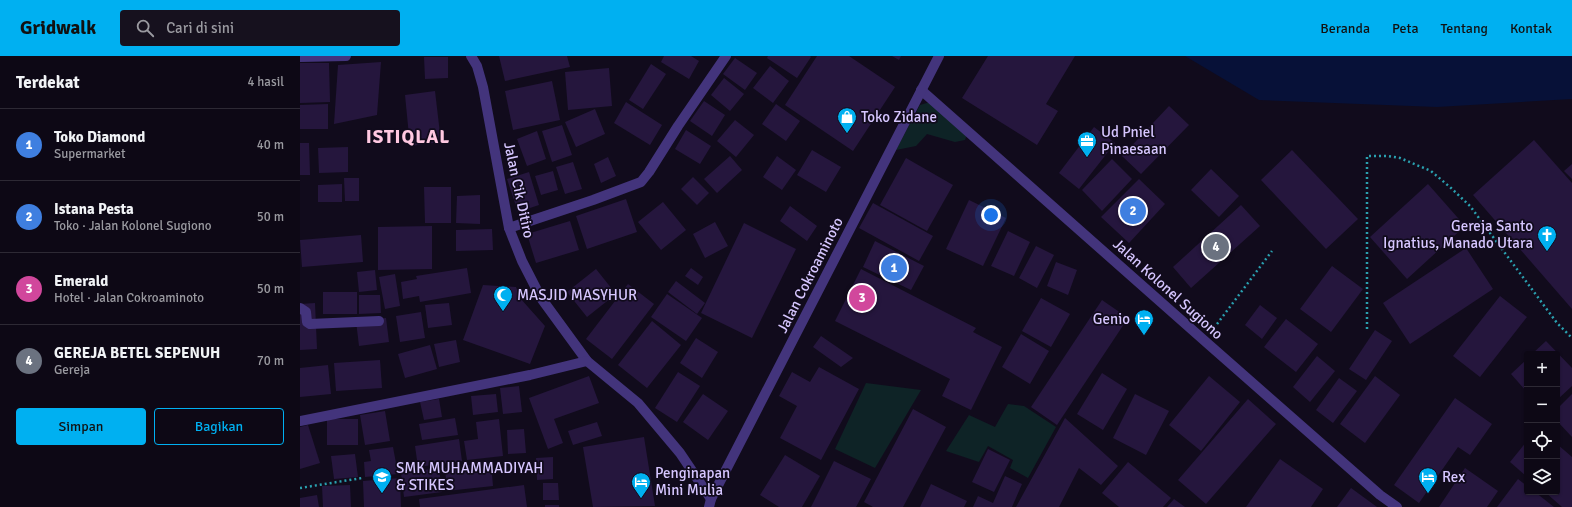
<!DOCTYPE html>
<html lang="id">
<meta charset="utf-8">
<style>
:root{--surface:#0d0815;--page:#16111e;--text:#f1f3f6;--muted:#9a9aa0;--line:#2d2934;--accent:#00b0f1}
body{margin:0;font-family:Signika,sans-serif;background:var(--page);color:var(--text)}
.controls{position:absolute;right:12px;bottom:12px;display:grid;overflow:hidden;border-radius:4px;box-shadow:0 1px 3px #0004}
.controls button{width:36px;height:36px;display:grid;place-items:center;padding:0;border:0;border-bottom:1px solid var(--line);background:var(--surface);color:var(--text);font:20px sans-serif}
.you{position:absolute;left:691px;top:159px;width:14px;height:14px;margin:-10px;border:3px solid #fff;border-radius:50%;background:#1a73e8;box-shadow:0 0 0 6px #1a73e833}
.badge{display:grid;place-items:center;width:26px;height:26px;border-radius:50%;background:var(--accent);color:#fff;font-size:13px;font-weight:700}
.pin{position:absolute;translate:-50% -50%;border:2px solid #fff;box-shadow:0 1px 4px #0006}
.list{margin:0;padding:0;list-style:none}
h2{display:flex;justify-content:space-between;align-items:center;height:52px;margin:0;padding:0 16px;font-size:17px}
h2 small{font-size:13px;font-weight:400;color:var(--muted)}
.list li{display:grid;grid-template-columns:26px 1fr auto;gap:12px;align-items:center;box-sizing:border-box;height:72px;padding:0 16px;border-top:1px solid var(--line)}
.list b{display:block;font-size:15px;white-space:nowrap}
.list p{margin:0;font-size:13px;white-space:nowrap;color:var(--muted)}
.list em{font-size:13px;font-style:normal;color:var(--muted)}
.actions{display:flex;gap:8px;padding:12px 16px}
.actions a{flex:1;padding:9px 0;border:1px solid var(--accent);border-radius:4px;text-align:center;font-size:14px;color:var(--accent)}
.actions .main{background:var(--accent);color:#111}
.icon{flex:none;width:22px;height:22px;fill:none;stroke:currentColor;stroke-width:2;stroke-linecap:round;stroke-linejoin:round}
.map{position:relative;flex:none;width:1272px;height:451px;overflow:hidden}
header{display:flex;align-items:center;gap:24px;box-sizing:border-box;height:56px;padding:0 20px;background:var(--accent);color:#111}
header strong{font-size:19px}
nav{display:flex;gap:22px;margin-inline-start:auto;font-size:14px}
.search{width:280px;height:36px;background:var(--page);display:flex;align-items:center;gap:10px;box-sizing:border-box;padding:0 14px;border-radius:4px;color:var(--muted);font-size:15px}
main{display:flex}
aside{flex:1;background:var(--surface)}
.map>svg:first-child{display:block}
.green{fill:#0e2326}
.water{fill:#071138}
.building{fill:#25163d}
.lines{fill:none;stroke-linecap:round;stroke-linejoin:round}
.path{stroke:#2aa0af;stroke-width:2.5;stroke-dasharray:2 3;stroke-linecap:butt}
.minor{stroke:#43347c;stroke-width:10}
.labels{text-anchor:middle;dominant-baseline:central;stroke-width:3.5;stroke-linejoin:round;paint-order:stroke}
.poi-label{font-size:15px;fill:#d6c6ff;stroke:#110b1c;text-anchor:start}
.street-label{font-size:15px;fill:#d6c6ff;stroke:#110b1c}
.district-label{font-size:19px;font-weight:bold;letter-spacing:1px;fill:#ffc8e1;stroke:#110b1c}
</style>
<header>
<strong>Gridwalk</strong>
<div class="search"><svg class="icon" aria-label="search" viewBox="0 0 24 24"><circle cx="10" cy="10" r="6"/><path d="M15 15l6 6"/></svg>Cari di sini</div>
<nav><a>Beranda</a><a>Peta</a><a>Tentang</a><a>Kontak</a></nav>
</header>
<main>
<aside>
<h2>Terdekat<small>4 hasil</small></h2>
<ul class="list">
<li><span class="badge" style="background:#3f7fe0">1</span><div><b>Toko Diamond</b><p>Supermarket</p></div><em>40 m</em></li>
<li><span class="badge" style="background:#3f7fe0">2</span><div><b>Istana Pesta</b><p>Toko · Jalan Kolonel Sugiono</p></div><em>50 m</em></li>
<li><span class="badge" style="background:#d1479c">3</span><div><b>Emerald</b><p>Hotel · Jalan Cokroaminoto</p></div><em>50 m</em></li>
<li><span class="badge" style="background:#6b7280">4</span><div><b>GEREJA BETEL SEPENUH</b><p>Gereja</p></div><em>70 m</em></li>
</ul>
<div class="actions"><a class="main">Simpan</a><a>Bagikan</a></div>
</aside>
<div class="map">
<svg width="1272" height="451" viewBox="0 0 1272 451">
<rect width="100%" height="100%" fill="#110b1c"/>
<g class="green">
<path d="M630,46L668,75L665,84L655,86L627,78L616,90L596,94L620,49Z"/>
<path d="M566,327L621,334L575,412L535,393Z"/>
<path d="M708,348L724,350L756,371L728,422L710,412L713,404L688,390L679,406L646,395L669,359L695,371Z"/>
</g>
<path class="water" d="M885,0H1272V43L1137,51L959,44Z"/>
<g class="building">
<path d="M199,0H267L270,11L205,25Z"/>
<path d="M364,0H391L399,5L389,23L361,6Z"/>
<path d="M468,0H510L511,1L497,22L467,2Z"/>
<path d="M517,0H549L595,31L553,95L485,49Z"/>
<path d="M592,0H601L599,4Z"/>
<path d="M688,0H775L746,48L758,55L737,89L662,42Z"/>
<path d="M124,1H148V22L125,23Z"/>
<path d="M435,2L457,17L445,34L423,18Z"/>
<path d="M81,6L77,59L34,68L38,9Z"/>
<path d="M0,7H29L30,46L0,47Z"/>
<path d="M351,8L366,18L343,53L329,44Z"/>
<path d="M470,10L489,25L473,47L453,32Z"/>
<path d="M309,12L312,50L268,54L265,16Z"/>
<path d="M424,22L444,38L430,55L411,39Z"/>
<path d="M252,25L260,64L213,74L205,35Z"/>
<path d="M135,35L141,86L110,90L105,39Z"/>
<path d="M404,45L425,59L412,80L390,65Z"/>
<path d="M326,46L362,69L350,89L314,67Z"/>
<path d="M28,48V73H0V49Z"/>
<path d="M476,48L500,65L486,85L462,68Z"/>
<path d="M869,50L889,69L841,118L822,100Z"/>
<path d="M295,53L305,78L276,91L265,66Z"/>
<path d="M435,64L454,79L436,101L417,85Z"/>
<path d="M262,69L272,99L252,106L242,75Z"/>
<path d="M794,71L815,87L779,133L759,117Z"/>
<path d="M386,74L411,90L400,108L375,93Z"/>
<path d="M237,75L246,103L227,110L217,83Z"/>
<path d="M1234,84L1272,127V253L1173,139Z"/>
<path d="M0,87H9L10,119H0Z"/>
<path d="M48,91V116L19,117L18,92Z"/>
<path d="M512,94L541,111L526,136L497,119Z"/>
<path d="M992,94L1058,163L1026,193L961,124Z"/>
<path d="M430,100L442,114L417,137L404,123Z"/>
<path d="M477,100L496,114L482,134L463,121Z"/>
<path d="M308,101L316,120L301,127L294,108Z"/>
<path d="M606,102L653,129L627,175L580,149Z"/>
<path d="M812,103L832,123L802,155L782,134Z"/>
<path d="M273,106L282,133L265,138L256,111Z"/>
<path d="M1272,108V123L1264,115Z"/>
<path d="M911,113L939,140L919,161L891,134Z"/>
<path d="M253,115L258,134L241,139L235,120Z"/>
<path d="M229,116L239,149L218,156L207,123Z"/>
<path d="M393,121L409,137L397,149L381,133Z"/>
<path d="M44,122H59V145H45Z"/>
<path d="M839,123L865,148L829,187L801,161Z"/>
<path d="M42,128V146H18V129Z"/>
<path d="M1128,128L1165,170L1107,223L1070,181Z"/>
<path d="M124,131H151V167H125Z"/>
<path d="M180,139V168L156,167L157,140Z"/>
<path d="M326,143L337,176L287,193L276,160Z"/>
<path d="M669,144L706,162L683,210L646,193Z"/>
<path d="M363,146L386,174L361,194L338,166Z"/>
<path d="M573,147L633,180L619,205L559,172Z"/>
<path d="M941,149L960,170L891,232L873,211Z"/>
<path d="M490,150L517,170L507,185L480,165Z"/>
<path d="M270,165L279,194L236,207L227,178Z"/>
<path d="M415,166L428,190L405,202L393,178Z"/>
<path d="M444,167L496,193L452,282L401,257Z"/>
<path d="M132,170V213L78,214V171Z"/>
<path d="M192,173L193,194L156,195V174Z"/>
<path d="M708,175L730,186L714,220L691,210Z"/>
<path d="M61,179L63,206L2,211L0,184Z"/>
<path d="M575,185L624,210L611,234L563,211Z"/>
<path d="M736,190L754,199L737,232L719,222Z"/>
<path d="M1166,192L1193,233L1110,288L1083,247Z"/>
<path d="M756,206L777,214L768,239L747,230Z"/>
<path d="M1032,210L1063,233L1031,276L1000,253Z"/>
<path d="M167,212L171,237L120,246L119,240L103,243L101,226L117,223L116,220Z"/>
<path d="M391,212L403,221L398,229L385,220Z"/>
<path d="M296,213L316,238L287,261L267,236Z"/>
<path d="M561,213L676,272L673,276L702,291L671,354L642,340L650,323L535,265Z"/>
<path d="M75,214L77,234L59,236L57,216Z"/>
<path d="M95,218L100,250L85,253L79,221Z"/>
<path d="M376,225L405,247L397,258L368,236Z"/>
<path d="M328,228L354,248L312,303L286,283Z"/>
<path d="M183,229L216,231L220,242L245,270L230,308L163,284Z"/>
<rect x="23" y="236" width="34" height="22"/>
<path d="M367,238L402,262L386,285L351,261Z"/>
<path d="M59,239H80L81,257L59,258Z"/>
<path d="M1200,240L1227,261L1180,321L1153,300Z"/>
<path d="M741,242L770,258L751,291L722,275Z"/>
<path d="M802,244L828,262L757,369L731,351Z"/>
<path d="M15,247L17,293L0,294V248Z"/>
<path d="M149,247L152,269L128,272L125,249Z"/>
<path d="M960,249L977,262L962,283L945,269Z"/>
<path d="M121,256L125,282L100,286L96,260Z"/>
<path d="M86,262L89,286L59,290L56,265Z"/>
<path d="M986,263L1018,288L996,316L964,291Z"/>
<path d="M352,265L381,289L347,332L318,309Z"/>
<path d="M1075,274L1092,285L1066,324L1049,313Z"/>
<path d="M721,278L749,295L730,328L702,311Z"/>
<path d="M521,280L553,302L541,311L513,291Z"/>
<path d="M396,282L418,296L402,322L380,307Z"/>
<path d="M156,284L160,306L139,311L134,288Z"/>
<path d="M1246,285L1272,312V330L1258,343L1257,298H1232Z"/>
<path d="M130,289L137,313L105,322L98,298Z"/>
<path d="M1017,300L1035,315L1010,346L993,331Z"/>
<path d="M1227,303V336L1211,318Z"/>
<path d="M80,304L82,332L36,335L34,307Z"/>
<path d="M28,309L31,338L0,341V312Z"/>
<path d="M519,311L559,333L521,404L480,382L497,350L479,340L492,316L510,326Z"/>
<path d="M378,316L400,330L377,366L355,352Z"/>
<path d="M802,317L827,333L803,374L777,358Z"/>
<path d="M289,320L299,347L254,363L263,387L248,393L229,342Z"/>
<path d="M909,320L940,346L901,395L869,369Z"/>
<path d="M1075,320L1100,339L1065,387L1040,368Z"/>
<path d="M1039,322L1057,335L1033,367L1016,354Z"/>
<path d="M219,330L222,356L203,358L200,332Z"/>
<path d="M196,338L198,356L173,359L171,340Z"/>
<path d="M403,338L428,355L408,384L383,366Z"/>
<path d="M835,338L869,355L846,399L813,382Z"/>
<path d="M1272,338V381L1257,365V353Z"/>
<path d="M1155,342L1192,368L1170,399L1158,391L1119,447L1094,429Z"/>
<path d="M139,343L142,361L124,364L120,346Z"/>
<path d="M948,343L976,368L906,448L878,424Z"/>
<path d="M613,353L646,371L603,451H573L564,446Z"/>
<path d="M85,355L90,385L65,389L60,359Z"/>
<path d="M155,362L158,379L122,384L119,368Z"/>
<path d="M765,362L818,410L801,429L779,412L759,451H716Z"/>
<rect x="27" y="363" width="31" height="26"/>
<path d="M199,363L203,400L167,404L164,385L178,383L176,366Z"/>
<path d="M297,366L302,380L273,389L268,375Z"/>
<path d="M8,369L20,407L0,413V371Z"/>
<path d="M224,373L226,397L208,398L207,374Z"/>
<path d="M344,381L355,450L293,451L283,391Z"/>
<path d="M159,383L162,405L118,411L115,390Z"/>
<path d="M1227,385V421L1210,406Z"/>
<path d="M1257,388L1272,401V451H1262L1245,436H1257Z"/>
<path d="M93,391L98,418L65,421L64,406L71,405L69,394Z"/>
<path d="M688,393L710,404L694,436L672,426Z"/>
<path d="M55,398L58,421L34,423L31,400Z"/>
<path d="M485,399L520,420L502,451H479L460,439Z"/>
<path d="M253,401V423L237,424L236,402Z"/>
<path d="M980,403L1023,433L1011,451H946Z"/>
<path d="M534,405L571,423L556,451H511Z"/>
<path d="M828,406L871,442L863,451H819L802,437Z"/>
<path d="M191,407L193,430L147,435L145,412Z"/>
<path d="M139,412L142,436L104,441L101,417Z"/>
<path d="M1165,412L1198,435L1187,451H1139Z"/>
<path d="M705,420L722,428L712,451H673L678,440L693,447Z"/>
<path d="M100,422L101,451H64L63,425Z"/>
<path d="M1218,423L1227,430V436H1235L1254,451H1197Z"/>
<path d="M243,427H258L259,444H243Z"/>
<path d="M631,428L667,445L664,451H620Z"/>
<path d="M50,429L51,451H23L22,430Z"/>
<path d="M224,429L227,451H120L119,443Z"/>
<path d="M1051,432L1077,451H1037Z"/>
<path d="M17,439L19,451H0V442Z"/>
<path d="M874,443L885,451H867Z"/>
<rect x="245" y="449" width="14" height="2"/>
</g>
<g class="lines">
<g class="path">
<path d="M914,272L972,195"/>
<path d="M1067,273V100H1088L1100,102L1131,115L1151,132L1170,150L1257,267L1272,282"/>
<path d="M0,432L62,422"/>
</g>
<g class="minor">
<path d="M171,0L177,10L183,31L209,172L222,205L241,242L287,305L338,347L380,397L411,443"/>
<path d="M0,1L46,0"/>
<path d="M621,34C775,169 926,305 1080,439L1097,451"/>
<path d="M209,172L293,144L341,126L349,116L378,70L426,0"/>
<path d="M0,252L6,256L7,266L10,268L79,265"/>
<path d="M0,365L230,319L287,305"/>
<path d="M409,451L411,443L639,0"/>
</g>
</g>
<defs>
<symbol id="shop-pin" viewBox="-11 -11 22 30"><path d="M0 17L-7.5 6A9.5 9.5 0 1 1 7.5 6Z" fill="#00b0f1" stroke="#110b1c"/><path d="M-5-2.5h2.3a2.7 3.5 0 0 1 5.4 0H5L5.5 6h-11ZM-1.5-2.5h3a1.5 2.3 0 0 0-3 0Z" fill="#fff"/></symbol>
<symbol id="office-pin" viewBox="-11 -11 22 30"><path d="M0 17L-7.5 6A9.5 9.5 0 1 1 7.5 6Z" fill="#00b0f1" stroke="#110b1c"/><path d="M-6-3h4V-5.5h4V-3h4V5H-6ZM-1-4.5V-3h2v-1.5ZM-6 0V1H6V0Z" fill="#fff"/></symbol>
<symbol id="church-pin" viewBox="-11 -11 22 30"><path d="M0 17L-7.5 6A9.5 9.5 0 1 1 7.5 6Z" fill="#00b0f1" stroke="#110b1c"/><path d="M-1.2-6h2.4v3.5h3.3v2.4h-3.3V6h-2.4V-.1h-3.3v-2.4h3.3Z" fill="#fff"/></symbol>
<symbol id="mosque-pin" viewBox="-11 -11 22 30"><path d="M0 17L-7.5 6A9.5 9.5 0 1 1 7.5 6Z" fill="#00b0f1" stroke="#110b1c"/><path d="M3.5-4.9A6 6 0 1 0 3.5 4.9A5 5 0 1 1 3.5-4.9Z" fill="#fff"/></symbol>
<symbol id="hotel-pin" viewBox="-11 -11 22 30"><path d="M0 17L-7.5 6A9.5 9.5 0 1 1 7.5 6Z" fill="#00b0f1" stroke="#110b1c"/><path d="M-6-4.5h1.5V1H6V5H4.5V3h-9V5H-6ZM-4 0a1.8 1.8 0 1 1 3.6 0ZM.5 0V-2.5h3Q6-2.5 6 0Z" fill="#fff"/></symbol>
<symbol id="school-pin" viewBox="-11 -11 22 30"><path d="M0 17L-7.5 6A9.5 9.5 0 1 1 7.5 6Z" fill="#00b0f1" stroke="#110b1c"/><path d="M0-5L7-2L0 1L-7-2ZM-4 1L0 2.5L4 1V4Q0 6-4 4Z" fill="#fff"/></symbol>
</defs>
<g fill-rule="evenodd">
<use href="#shop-pin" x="536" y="50" width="22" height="30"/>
<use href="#office-pin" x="776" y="74" width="22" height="30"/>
<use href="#church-pin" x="1236" y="168" width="22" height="30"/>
<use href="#mosque-pin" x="192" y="228" width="22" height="30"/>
<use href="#hotel-pin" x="833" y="252" width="22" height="30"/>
<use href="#school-pin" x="71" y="410" width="22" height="30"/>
<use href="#hotel-pin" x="1117" y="410" width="22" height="30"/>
<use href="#hotel-pin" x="330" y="415" width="22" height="30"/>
</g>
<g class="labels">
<g class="poi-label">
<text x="561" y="61">Toko Zidane</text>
<text x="801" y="76">Ud Pniel<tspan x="801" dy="17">Pinaesaan</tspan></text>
<text x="1233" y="170" text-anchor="end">Gereja Santo<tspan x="1233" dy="17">Ignatius, Manado Utara</tspan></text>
<text x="217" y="239">MASJID MASYHUR</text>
<text x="830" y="263" text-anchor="end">Genio</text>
<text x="96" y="412">SMK MUHAMMADIYAH<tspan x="96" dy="17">&amp; STIKES</tspan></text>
<text x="355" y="417">Penginapan<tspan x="355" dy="17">Mini Mulia</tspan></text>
<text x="1142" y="421">Rex</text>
</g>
<g class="street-label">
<text transform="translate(219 134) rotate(78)">Jalan Cik Ditiro</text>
<text transform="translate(510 219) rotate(-63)">Jalan Cokroaminoto</text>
<text transform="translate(868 233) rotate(42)">Jalan Kolonel Sugiono</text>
</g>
<g class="district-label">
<text x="108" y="81">ISTIQLAL</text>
</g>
</g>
</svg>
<div class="controls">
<button>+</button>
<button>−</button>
<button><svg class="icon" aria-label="locate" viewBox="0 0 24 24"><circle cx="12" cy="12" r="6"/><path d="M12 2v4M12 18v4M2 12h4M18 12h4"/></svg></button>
<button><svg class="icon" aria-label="layers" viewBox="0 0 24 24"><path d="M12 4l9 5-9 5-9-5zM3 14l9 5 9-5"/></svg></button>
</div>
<div class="you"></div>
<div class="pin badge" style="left:594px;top:212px;background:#3f7fe0">1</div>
<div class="pin badge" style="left:833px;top:155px;background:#3f7fe0">2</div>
<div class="pin badge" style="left:562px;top:242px;background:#d1479c">3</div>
<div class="pin badge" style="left:916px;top:191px;background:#6b7280">4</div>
</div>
</main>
